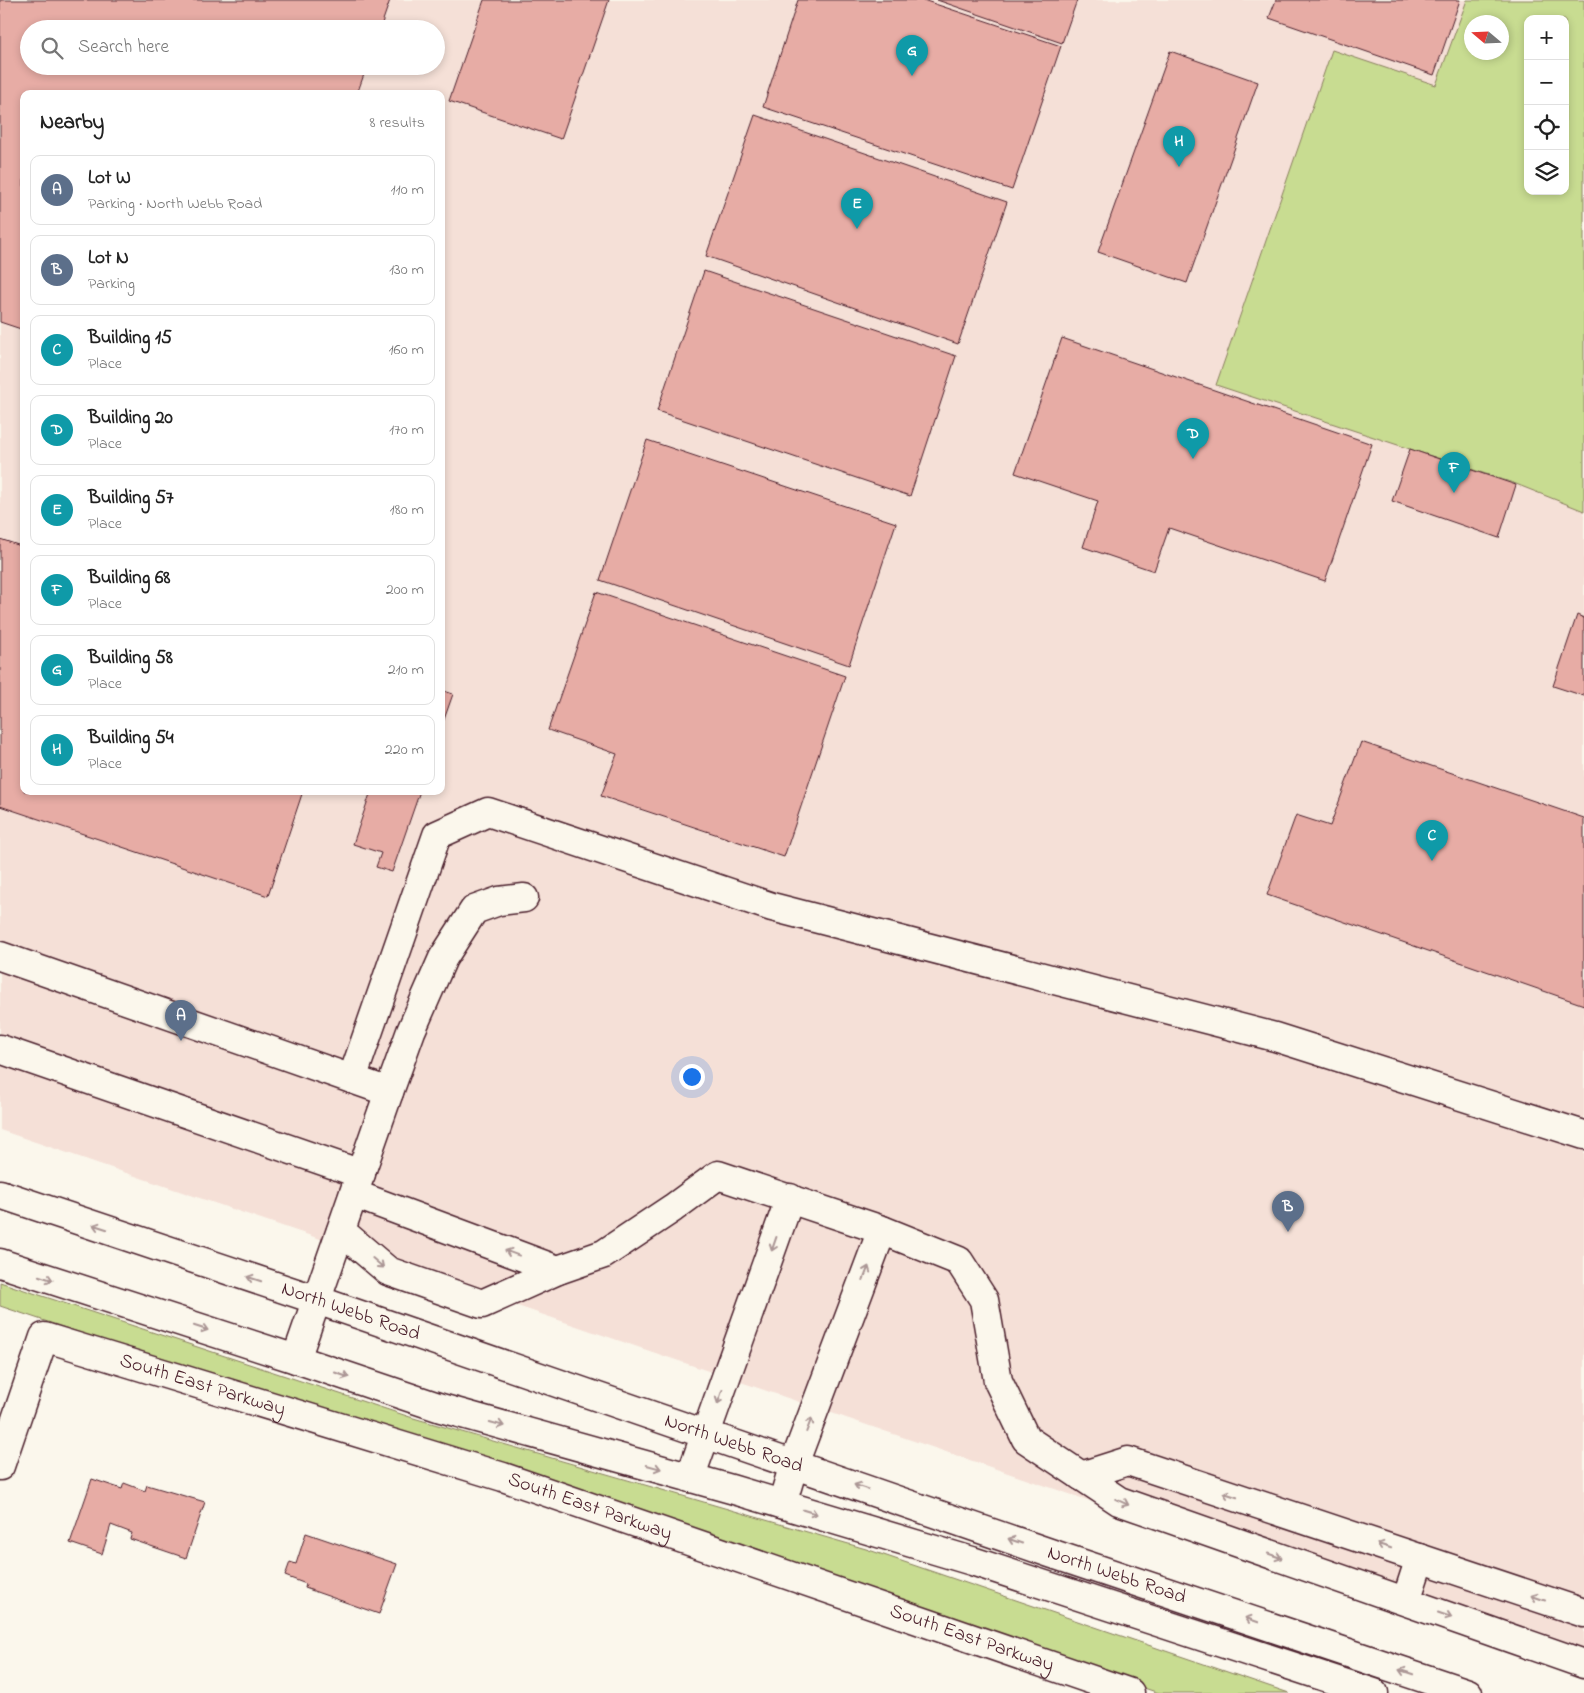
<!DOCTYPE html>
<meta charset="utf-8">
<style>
:root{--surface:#fff;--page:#f2f2f2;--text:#222;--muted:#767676;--line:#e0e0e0;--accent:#1f6fb2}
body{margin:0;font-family:"Indie Flower",sans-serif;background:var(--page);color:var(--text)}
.controls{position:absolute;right:15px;top:15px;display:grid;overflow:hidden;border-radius:10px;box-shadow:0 2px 8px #0003}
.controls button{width:45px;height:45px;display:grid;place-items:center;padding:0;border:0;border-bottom:1px solid var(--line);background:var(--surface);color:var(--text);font:25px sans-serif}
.compass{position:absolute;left:1464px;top:15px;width:45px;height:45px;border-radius:50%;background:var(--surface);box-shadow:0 2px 8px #0003;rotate:289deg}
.you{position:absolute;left:691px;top:1076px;width:18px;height:18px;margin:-12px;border:4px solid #fff;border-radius:50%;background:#1a73e8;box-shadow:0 0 0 8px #1a73e833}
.badge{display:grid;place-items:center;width:32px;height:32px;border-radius:50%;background:var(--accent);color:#fff;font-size:16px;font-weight:700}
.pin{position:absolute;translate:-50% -41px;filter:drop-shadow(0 1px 2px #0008)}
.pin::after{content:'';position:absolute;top:26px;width:18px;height:15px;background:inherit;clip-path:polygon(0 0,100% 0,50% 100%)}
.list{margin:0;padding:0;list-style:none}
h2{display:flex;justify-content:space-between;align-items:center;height:65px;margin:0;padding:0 20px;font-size:21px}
h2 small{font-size:16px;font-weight:400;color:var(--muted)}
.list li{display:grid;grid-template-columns:32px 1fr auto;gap:15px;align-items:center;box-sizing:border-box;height:70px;margin:0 10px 10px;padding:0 10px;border:1px solid var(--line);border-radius:10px}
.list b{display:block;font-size:19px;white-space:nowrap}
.list p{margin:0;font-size:16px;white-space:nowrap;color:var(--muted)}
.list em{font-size:16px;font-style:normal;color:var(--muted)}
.icon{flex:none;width:28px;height:28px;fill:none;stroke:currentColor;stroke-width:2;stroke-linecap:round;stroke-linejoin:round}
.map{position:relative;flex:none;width:1584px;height:1693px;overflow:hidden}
.search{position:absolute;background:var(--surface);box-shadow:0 2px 8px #0003;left:20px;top:20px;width:425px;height:55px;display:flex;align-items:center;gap:12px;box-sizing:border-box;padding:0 18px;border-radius:28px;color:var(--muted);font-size:19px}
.panel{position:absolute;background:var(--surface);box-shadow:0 2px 8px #0003;left:20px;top:90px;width:425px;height:705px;border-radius:10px}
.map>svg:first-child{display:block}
.built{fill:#f5e0d7;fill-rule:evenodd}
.green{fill:#c8dc91;stroke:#897e5e;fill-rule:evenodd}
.building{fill:#e7aca5;stroke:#4a1f2b}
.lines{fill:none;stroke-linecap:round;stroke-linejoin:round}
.minor-casing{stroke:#4a1f2b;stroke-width:31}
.major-casing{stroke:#4a1f2b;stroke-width:31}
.minor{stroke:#fbf7ec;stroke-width:28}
.major{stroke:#fbf7ec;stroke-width:28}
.oneway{stroke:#ab9695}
.labels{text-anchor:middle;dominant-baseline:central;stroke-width:4;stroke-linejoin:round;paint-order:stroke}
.street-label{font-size:20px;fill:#4a1f2b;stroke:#fbf7ec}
</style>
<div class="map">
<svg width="1584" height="1693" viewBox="0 0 1584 1693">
<rect width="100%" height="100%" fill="#fbf7ec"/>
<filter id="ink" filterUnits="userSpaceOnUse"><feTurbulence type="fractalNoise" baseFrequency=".02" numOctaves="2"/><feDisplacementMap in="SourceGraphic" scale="10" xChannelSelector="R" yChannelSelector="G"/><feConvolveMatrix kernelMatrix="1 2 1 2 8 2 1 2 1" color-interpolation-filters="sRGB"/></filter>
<g filter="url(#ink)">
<path class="built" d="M0,0H1584V1669L0,1130ZM1528,19H1565V191H1528ZM1472,22H1502V52H1472ZM29,29H436V66H29ZM24,94H441V791H24Z"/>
<g class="green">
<path d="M1467,0H1584V511L1516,484L1216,385L1332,50L1436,85ZM1528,19H1565V191H1528ZM1472,22H1502V52H1472Z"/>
<path d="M0,1282L410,1417L866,1549L1289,1693H1159L0,1306Z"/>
</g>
<g class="building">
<path d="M0,0H390L380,29H29V66H367L357,94H24V330L0,322Z"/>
<path d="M484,0H609L561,139L449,101Z"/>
<path d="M798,0H923L1061,46L1012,190L763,107Z"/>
<path d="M937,0H1077L1062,43Z"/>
<path d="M1276,0H1460L1434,75L1269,18Z"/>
<path d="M1170,51L1258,82L1187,283L1098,252Z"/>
<path d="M755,115L1007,202L958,344L706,256Z"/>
<path d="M704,271L956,356L910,496L657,411Z"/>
<path d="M1062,338L1372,444L1325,581L1169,528L1154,571L1083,547L1098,501L1015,473Z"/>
<path d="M647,440L896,523L849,665L600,580Z"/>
<path d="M1410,449L1516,485L1499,538L1392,501Z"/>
<path d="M0,539L24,547V791H303L268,896L0,806Z"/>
<path d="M596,592L845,676L784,857L601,796L617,754L548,730Z"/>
<path d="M1577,615L1584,618V696L1553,686Z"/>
<path d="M441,690L453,694L441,728Z"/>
<path d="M1361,742L1584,818V1005L1267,895L1296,815L1330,826Z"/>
<path d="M371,791H420L392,872L376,867L381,853L353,844Z"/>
<path d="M92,1479L122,1489L124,1483L145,1491L147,1485L205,1502L186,1558L130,1539L132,1533L111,1525L102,1554L70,1543Z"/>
<path d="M306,1533L397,1564L379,1614L305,1588L306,1584L285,1576L290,1562L296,1564Z"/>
</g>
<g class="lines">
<defs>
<g id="minor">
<path d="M0,956L389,1092L296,1359"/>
<path d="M0,1049L361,1174"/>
<path d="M352,1079L437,835L488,812L772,907L1275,1037L1584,1135"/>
<path d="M389,1092L411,1031L443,958L474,910L499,901L524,898"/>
<path d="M354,1194L558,1270"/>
<path d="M341,1231L388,1271L482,1304L558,1270L604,1254L673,1208L718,1175L882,1230L959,1261L984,1300L998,1381L1026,1439L1119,1501L1584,1664"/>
<path id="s1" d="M0,1466L44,1337L503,1477L1130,1693"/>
<path d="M1081,1476L1128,1461L1584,1613"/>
<path d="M690,1478L790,1198"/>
<path d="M782,1504L794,1464L882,1230"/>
<path d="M1406,1601L1420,1558"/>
</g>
<g id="major">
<path id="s2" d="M0,1194L317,1300L1050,1553L1468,1693"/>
<path d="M0,1263L296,1359L441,1408L731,1489L972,1561L1374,1693"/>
</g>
</defs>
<use href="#minor" class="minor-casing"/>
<use href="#major" class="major-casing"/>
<use href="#minor" class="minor"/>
<use href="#major" class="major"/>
</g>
<defs><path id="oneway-shaft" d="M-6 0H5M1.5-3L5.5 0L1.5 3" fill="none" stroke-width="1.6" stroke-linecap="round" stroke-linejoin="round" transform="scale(1.25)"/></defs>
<g class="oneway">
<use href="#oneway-shaft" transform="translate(100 1227) rotate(-162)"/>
<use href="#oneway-shaft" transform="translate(774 1244) rotate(109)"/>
<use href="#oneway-shaft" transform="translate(512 1253) rotate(-160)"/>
<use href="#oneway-shaft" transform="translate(378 1263) rotate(41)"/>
<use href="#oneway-shaft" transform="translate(866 1273) rotate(-69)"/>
<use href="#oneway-shaft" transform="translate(46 1278) rotate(18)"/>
<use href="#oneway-shaft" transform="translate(254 1279) rotate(-162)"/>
<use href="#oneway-shaft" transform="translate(201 1328) rotate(18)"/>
<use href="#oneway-shaft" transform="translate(342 1375) rotate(19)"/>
<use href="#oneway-shaft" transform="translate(720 1397) rotate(109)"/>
<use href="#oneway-shaft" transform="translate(497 1424) rotate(15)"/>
<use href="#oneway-shaft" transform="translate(809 1425) rotate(-69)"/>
<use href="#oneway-shaft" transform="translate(654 1467) rotate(15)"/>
<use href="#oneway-shaft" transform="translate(861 1487) rotate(-161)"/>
<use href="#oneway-shaft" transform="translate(1230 1495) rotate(-162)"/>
<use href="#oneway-shaft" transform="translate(1122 1502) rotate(24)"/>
<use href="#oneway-shaft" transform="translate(810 1512) rotate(17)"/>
<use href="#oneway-shaft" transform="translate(1015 1541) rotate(-161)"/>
<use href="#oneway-shaft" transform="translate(1384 1546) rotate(-162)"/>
<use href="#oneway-shaft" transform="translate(1275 1556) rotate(19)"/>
<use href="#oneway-shaft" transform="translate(1538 1598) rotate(-161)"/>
<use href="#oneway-shaft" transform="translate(1445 1615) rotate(19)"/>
<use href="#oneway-shaft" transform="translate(1252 1620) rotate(-161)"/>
<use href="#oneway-shaft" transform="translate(1406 1672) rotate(-162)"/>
</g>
</g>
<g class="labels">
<g class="street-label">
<text stroke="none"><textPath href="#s2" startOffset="370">North Webb Road</textPath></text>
<text stroke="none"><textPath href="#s1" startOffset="302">South East Parkway</textPath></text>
<text stroke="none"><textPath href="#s2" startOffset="775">North Webb Road</textPath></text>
<text stroke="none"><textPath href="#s1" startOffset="708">South East Parkway</textPath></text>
<text stroke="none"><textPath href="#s2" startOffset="1180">North Webb Road</textPath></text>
<text stroke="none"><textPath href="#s1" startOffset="1112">South East Parkway</textPath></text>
</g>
</g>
</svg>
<div class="controls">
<button>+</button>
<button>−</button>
<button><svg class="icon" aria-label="locate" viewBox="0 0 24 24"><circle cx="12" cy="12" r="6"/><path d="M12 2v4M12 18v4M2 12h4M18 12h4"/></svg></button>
<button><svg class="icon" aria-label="layers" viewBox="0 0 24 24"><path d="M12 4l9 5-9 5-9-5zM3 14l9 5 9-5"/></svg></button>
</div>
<svg class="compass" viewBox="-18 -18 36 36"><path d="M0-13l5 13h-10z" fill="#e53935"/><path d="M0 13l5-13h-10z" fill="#767676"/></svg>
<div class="you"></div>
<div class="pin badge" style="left:181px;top:1041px;background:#5c6f8a">A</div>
<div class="pin badge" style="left:1288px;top:1232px;background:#5c6f8a">B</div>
<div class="pin badge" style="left:1432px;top:861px;background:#0f9aa8">C</div>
<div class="pin badge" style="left:1193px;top:459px;background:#0f9aa8">D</div>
<div class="pin badge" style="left:857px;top:229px;background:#0f9aa8">E</div>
<div class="pin badge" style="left:1454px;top:493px;background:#0f9aa8">F</div>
<div class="pin badge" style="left:912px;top:76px;background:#0f9aa8">G</div>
<div class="pin badge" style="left:1179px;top:167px;background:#0f9aa8">H</div>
<div class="search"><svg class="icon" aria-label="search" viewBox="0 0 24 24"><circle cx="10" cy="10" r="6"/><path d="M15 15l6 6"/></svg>Search here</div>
<section class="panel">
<h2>Nearby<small>8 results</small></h2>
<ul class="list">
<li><span class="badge" style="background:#5c6f8a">A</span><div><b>Lot W</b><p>Parking · North Webb Road</p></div><em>110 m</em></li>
<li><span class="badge" style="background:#5c6f8a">B</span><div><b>Lot N</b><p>Parking</p></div><em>130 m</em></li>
<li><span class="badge" style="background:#0f9aa8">C</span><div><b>Building 15</b><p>Place</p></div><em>160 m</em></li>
<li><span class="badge" style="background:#0f9aa8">D</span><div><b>Building 20</b><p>Place</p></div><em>170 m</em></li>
<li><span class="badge" style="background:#0f9aa8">E</span><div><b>Building 57</b><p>Place</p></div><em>180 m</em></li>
<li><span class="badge" style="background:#0f9aa8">F</span><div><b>Building 68</b><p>Place</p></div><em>200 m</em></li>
<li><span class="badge" style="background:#0f9aa8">G</span><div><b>Building 58</b><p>Place</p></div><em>210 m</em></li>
<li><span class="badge" style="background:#0f9aa8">H</span><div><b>Building 54</b><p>Place</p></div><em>220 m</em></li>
</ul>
</section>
</div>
